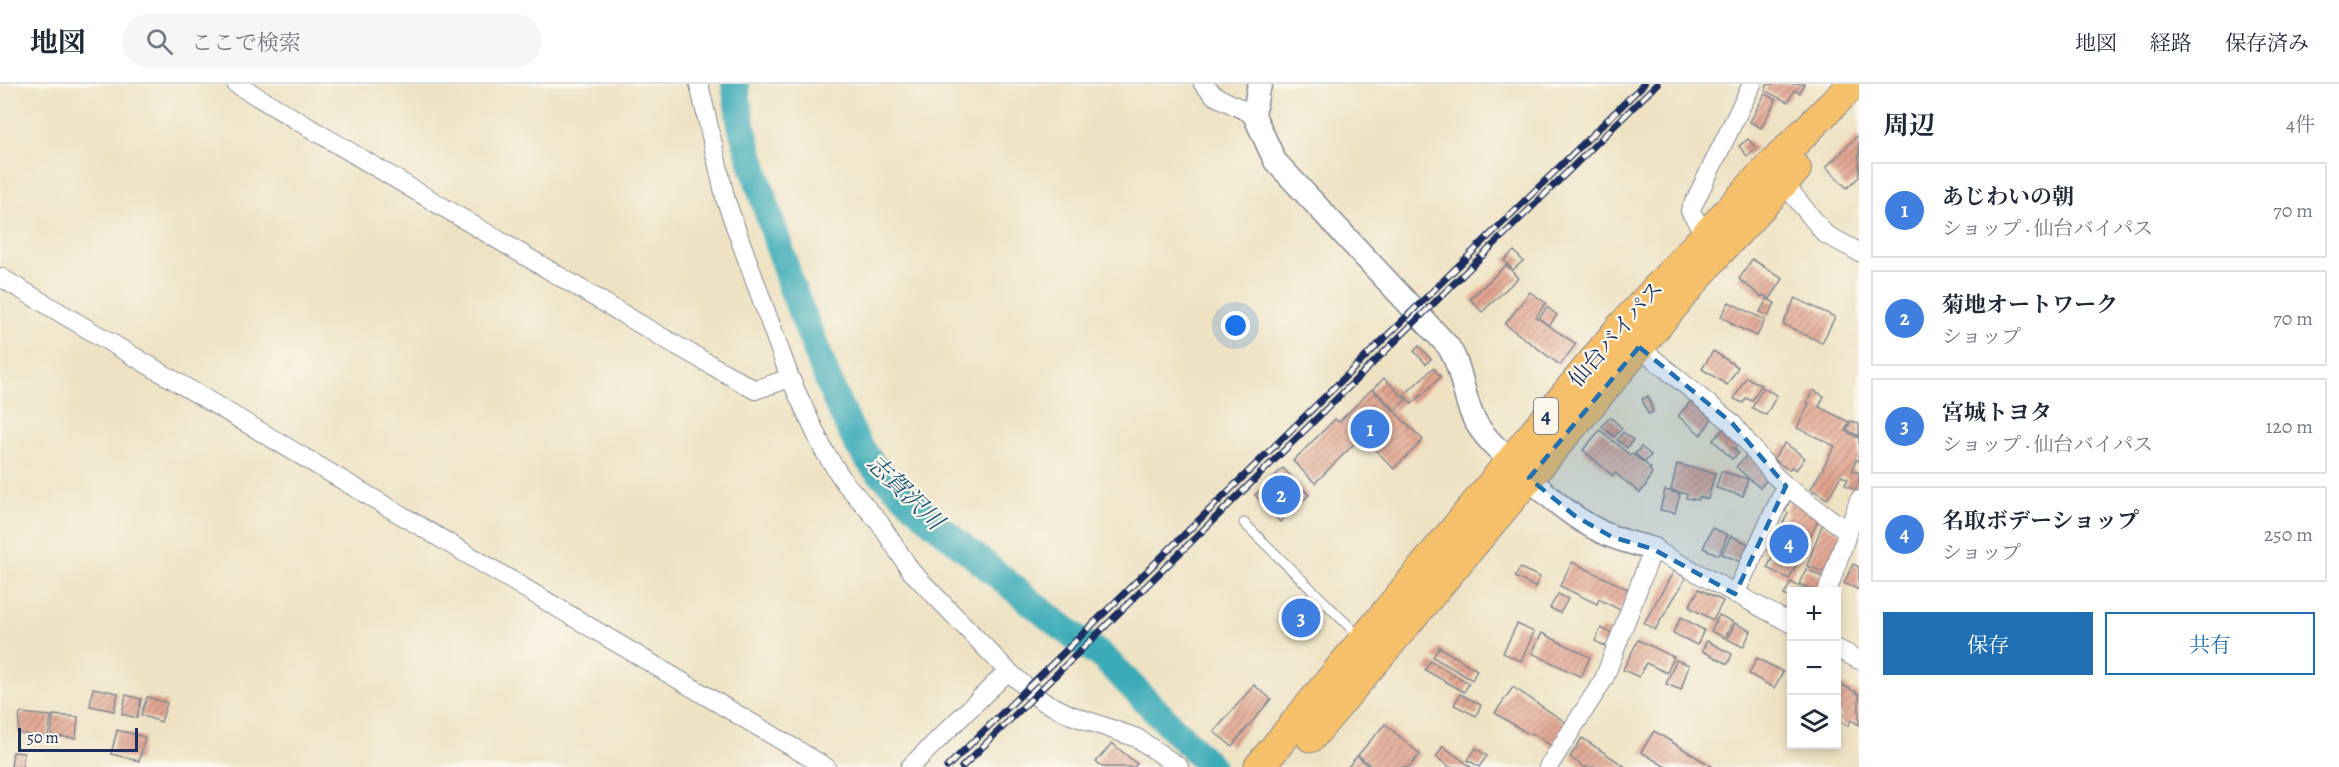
<!DOCTYPE html>
<html lang="ja">
<meta charset="utf-8">
<style>
:root{--surface:#fff;--page:#f6f6f7;--text:#1f2937;--muted:#747a83;--line:#e0e1e3;--accent:#1f6fb2}
body{margin:0;font-family:Alegreya,"Noto Serif JP",serif;background:var(--page);color:var(--text)}
.controls{position:absolute;right:18px;bottom:18px;display:grid;overflow:hidden;border-radius:0px;box-shadow:0 3px 9px #0003}
.controls button{width:54px;height:54px;display:grid;place-items:center;padding:0;border:0;border-bottom:2px solid var(--line);background:var(--surface);color:var(--text);font:30px sans-serif}
.scale{position:absolute;left:18px;bottom:15px;width:120px;box-sizing:border-box;padding-left:6px;border:3px solid #1b2f5e;border-top:0;font-size:16px;line-height:21px;white-space:nowrap;color:#1b2f5e;-webkit-text-stroke:4px #fbf7ec;paint-order:stroke}
.you{position:absolute;left:1236px;top:242px;width:21px;height:21px;margin:-15px;border:4px solid #fff;border-radius:50%;background:#1a73e8;box-shadow:0 0 0 9px #1a73e833}
.badge{display:grid;place-items:center;width:39px;height:39px;border-radius:50%;background:var(--accent);color:#fff;font-size:20px;font-weight:700}
.pin{position:absolute;translate:-50% -50%;border:3px solid #fff;box-shadow:0 2px 6px #0006}
.list{margin:0;padding:0;list-style:none}
h2{display:flex;justify-content:space-between;align-items:center;height:78px;margin:0;padding:0 24px;font-size:26px}
h2 small{font-size:20px;font-weight:400;color:var(--muted)}
.list li{display:grid;grid-template-columns:39px 1fr auto;gap:18px;align-items:center;box-sizing:border-box;height:96px;margin:0 12px 12px;padding:0 12px;border:2px solid var(--line);border-radius:0px}
.list b{display:block;font-size:22px;white-space:nowrap}
.list p{margin:0;font-size:20px;white-space:nowrap;color:var(--muted)}
.list em{font-size:20px;font-style:normal;color:var(--muted)}
.actions{display:flex;gap:12px;padding:18px 24px}
.actions a{flex:1;padding:14px 0;border:2px solid var(--accent);border-radius:0px;text-align:center;font-size:21px;color:var(--accent)}
.actions .main{background:var(--accent);color:#fff}
.icon{flex:none;width:33px;height:33px;fill:none;stroke:currentColor;stroke-width:2;stroke-linecap:round;stroke-linejoin:round}
.map{position:relative;flex:none;width:1859px;height:683px;overflow:hidden}
header{display:flex;align-items:center;gap:36px;box-sizing:border-box;height:84px;padding:0 30px;background:var(--surface);border-bottom:2px solid var(--line)}
header strong{font-size:28px}
nav{display:flex;gap:33px;margin-inline-start:auto;font-size:21px}
.search{width:420px;height:54px;background:var(--page);display:flex;align-items:center;gap:15px;box-sizing:border-box;padding:0 21px;border-radius:33px;color:var(--muted);font-size:22px}
main{display:flex}
aside{flex:1;background:var(--surface)}
.map>svg:first-child{display:block}
.lines{fill:none;stroke-linecap:round;stroke-linejoin:round}
.river{stroke:#3aabb7;stroke-width:28}
.building{fill:url(#building-hatch)}
.service-casing{stroke:#848890;stroke-width:11}
.minor-casing{stroke:#848890;stroke-width:20}
.tertiary-casing{stroke:#848890;stroke-width:25}
.trunk-casing{stroke:#848890;stroke-width:32}
.service{stroke:#fff;stroke-width:9}
.minor{stroke:#fff;stroke-width:18}
.tertiary{stroke:#fff;stroke-width:22}
.trunk{stroke:#f6c06b;stroke-width:30}
.rail-casing{stroke:#1b2f5e;stroke-width:7}
.rail{stroke:#fbf7ec;stroke-width:4.5;stroke-dasharray:14;stroke-linecap:butt}
.marked{fill:#1f6fb2;fill-opacity:0.2;stroke:#1f6fb2;stroke-width:4.5;stroke-dasharray:12 8;stroke-linejoin:round}
.labels{text-anchor:middle;dominant-baseline:central;stroke-width:4.5;stroke-linejoin:round;paint-order:stroke}
.shield{fill:#fbf7ec;stroke:#5e6b89;stroke-width:1.5}
.shield-label{font-size:21px;font-weight:bold;fill:#1b2f5e}
.street-label{font-size:22px;fill:#1b2f5e;stroke:#fbf7ec}
.water-label{font-size:24px;font-style:italic;fill:#265a7d;stroke:#fbf7ec}
</style>
<header>
<strong>地図</strong>
<div class="search"><svg class="icon" aria-label="search" viewBox="0 0 24 24"><circle cx="10" cy="10" r="6"/><path d="M15 15l6 6"/></svg>ここで検索</div>
<nav><a>地図</a><a>経路</a><a>保存済み</a></nav>
</header>
<main>
<div class="map">
<svg width="1859" height="683" viewBox="0 0 1859 683">
<defs>
<pattern id="building-hatch" width="6" height="6" patternUnits="userSpaceOnUse" patternTransform="scale(1.5)"><rect width="6" height="6" fill="#e1a48f"/><path d="M-1 1l2-2M0 6l6-6M5 7l2-2" fill="none" stroke="#b68678"/></pattern>
</defs>
<rect width="100%" height="100%" fill="#fbf7ec"/>
<filter id="ink" filterUnits="userSpaceOnUse"><feTurbulence type="fractalNoise" baseFrequency=".0167" numOctaves="2"/><feDisplacementMap in="SourceGraphic" scale="12" xChannelSelector="R" yChannelSelector="G"/><feConvolveMatrix kernelMatrix="1 2 1 2 8 2 1 2 1" color-interpolation-filters="sRGB"/></filter>
<filter id="wash" filterUnits="userSpaceOnUse"><feTurbulence type="fractalNoise" baseFrequency=".008" numOctaves="4" result="noise"/><feDisplacementMap in="SourceGraphic" scale="24" xChannelSelector="R" yChannelSelector="G"/><feGaussianBlur stdDeviation="1.35" result="paint"/><feColorMatrix in="noise" values="0 0 0 0 0 0 0 0 0 0 0 0 0 0 0 0 0 1.4 0 .05"/><feComposite in="paint" operator="in"/></filter>
<g filter="url(#wash)">
<rect width="100%" height="100%" fill="#eee2c3"/>
<g class="lines">
<path class="river" d="M735,0L741,41L753,81L792,204L836,316L857,359L874,383L934,439L1054,537L1105,575L1211,683"/>
</g>
<g id="blocks">
<g class="building">
<path d="M1768,0H1804L1800,9L1794,6L1788,18L1765,7Z"/>
<path d="M1765,10L1776,16L1761,44L1750,38Z"/>
<path d="M1859,50V93L1847,104L1826,83Z"/>
<path d="M1748,55L1756,64L1747,72L1739,62Z"/>
<path d="M1514,167L1523,177L1513,186L1504,176Z"/>
<path d="M1752,175L1783,195L1770,215L1763,211L1762,213L1739,195Z"/>
<path d="M1506,181L1518,194L1482,228L1470,215Z"/>
<path d="M1530,208L1546,219L1536,233L1576,260L1560,281L1505,240Z"/>
<path d="M1795,214L1835,233L1822,259L1783,240Z"/>
<path d="M1767,215L1775,219L1768,232L1760,228Z"/>
<path d="M1729,218L1765,236L1757,252L1731,240L1732,239L1721,233Z"/>
<path d="M1547,223L1557,231L1549,242L1539,234Z"/>
<path d="M1419,262L1431,275L1426,280L1414,267Z"/>
<path d="M1713,267L1738,283L1727,301L1702,285Z"/>
<path d="M1433,284L1441,293L1412,320L1404,311Z"/>
<path d="M1746,293L1761,301L1752,317L1746,314L1743,319L1734,315Z"/>
<path d="M1384,294L1406,316L1395,326L1373,305Z"/>
<path d="M1763,304L1777,311L1766,331L1752,324Z"/>
<path d="M1372,305L1423,356L1394,385L1362,352L1315,399L1293,377L1335,335L1339,338Z"/>
<path d="M1813,306L1824,312L1819,323L1849,338L1845,347L1859,354V377L1856,376L1852,386L1859,389V397L1855,406L1845,401L1848,395L1841,392L1827,415L1811,405L1835,362L1797,344L1809,319L1807,318Z"/>
<path d="M1648,312L1653,328L1648,330L1642,315Z"/>
<path d="M1692,316L1715,330L1701,351L1678,332Z"/>
<path d="M1610,333L1622,344L1614,353L1602,342Z"/>
<path d="M1851,337L1859,340V352L1847,346Z"/>
<path d="M1726,343L1741,358L1734,365L1739,369L1732,375L1713,356Z"/>
<path d="M1600,346L1630,371L1632,370L1651,384L1649,386L1652,388L1646,401L1640,409L1615,389L1613,392L1583,366Z"/>
<path d="M1623,348L1633,356L1627,364L1617,356Z"/>
<path d="M1785,359L1805,374L1796,386L1791,383L1789,386L1773,375Z"/>
<path d="M1641,363L1651,371L1645,378L1635,370Z"/>
<path d="M1747,371L1771,391L1760,404L1736,383Z"/>
<path d="M1677,380L1715,389L1708,415L1699,413L1698,416L1686,414L1687,410L1671,406Z"/>
<path d="M1283,384L1309,411L1280,438L1255,411Z"/>
<path d="M1721,387L1748,395L1743,412L1716,404Z"/>
<path d="M1665,406L1680,410L1675,429L1660,426Z"/>
<path d="M1790,416L1821,431L1789,495L1767,484L1779,460L1774,457L1788,429L1785,427Z"/>
<path d="M1822,441L1842,449L1827,489L1807,482Z"/>
<path d="M1712,444L1728,451L1719,471L1703,464Z"/>
<path d="M1731,452L1749,460L1741,478L1722,470Z"/>
<path d="M1572,478L1630,506L1620,526L1599,515L1597,520L1560,502Z"/>
<path d="M1853,480L1859,483V506L1844,499Z"/>
<path d="M1520,484L1540,493L1535,503L1515,493Z"/>
<path d="M1806,485L1825,494L1818,508L1799,500Z"/>
<path d="M1674,487L1686,494L1655,546L1644,539Z"/>
<path d="M1791,498L1808,508H1792V515L1784,511Z"/>
<path d="M1699,505L1723,517L1713,536L1689,523Z"/>
<path d="M1558,510L1568,515L1560,529L1550,524Z"/>
<path d="M1719,531L1733,538L1725,554L1711,547Z"/>
<path d="M1681,533L1704,546L1697,561L1673,549Z"/>
<path d="M1735,539L1751,547L1743,563L1727,555Z"/>
<path d="M1517,540L1534,548L1521,577L1503,569Z"/>
<path d="M1601,544L1614,550L1607,563L1595,557Z"/>
<path d="M1542,549L1590,573L1581,593L1532,569Z"/>
<path d="M1638,556L1674,573L1667,589L1646,579L1639,593L1623,586Z"/>
<path d="M1707,557L1732,570L1728,580L1702,567Z"/>
<path d="M1439,563L1477,586L1472,596L1433,573Z"/>
<path d="M1757,574L1783,588L1774,604L1749,590Z"/>
<path d="M1676,576L1689,581L1681,606L1666,600Z"/>
<path d="M1430,577L1469,599L1464,608L1425,586Z"/>
<path d="M1839,599L1859,610V641L1851,636L1848,642L1839,637L1842,631L1836,628V603Z"/>
<path d="M1254,601L1271,615L1232,662L1214,648Z"/>
<path d="M1513,603L1568,640L1553,663L1532,649L1530,651L1495,629Z"/>
<path d="M93,604L118,609L114,627L90,622Z"/>
<path d="M1460,610L1481,621L1476,632L1454,621Z"/>
<path d="M126,611L141,615L137,634L122,630Z"/>
<path d="M147,613L167,619L161,638L141,631Z"/>
<path d="M20,629L51,632L48,653L18,649Z"/>
<path d="M53,631L78,633L76,654L51,652Z"/>
<path d="M1385,640L1420,670L1409,683H1372L1358,671Z"/>
<path d="M117,646L145,653L139,677L111,670Z"/>
<path d="M1654,647L1713,683H1666L1641,668Z"/>
<path d="M1582,654L1626,683H1584L1570,673Z"/>
<path d="M1112,659L1137,680L1134,683H1102L1096,678Z"/>
<path d="M1443,662L1471,683H1450L1436,673Z"/>
<path d="M1476,664L1487,672L1479,683L1468,676Z"/>
<path d="M13,668L24,669L22,683H11Z"/>
<path d="M1357,672L1369,683H1348Z"/>
</g>
</g>
</g>
<g filter="url(#ink)">
<use href="#blocks" fill-opacity="0" stroke="#848890" stroke-width="1.5"/>
<g class="lines">
<defs>
<path id="service" d="M1244,439L1360,553"/>
<g id="minor">
<path d="M236,0L660,252L755,306L790,294L726,117L699,0"/>
<path d="M1203,0L1215,12L1254,31"/>
<path d="M1783,98L1825,150L1859,168"/>
<path d="M1705,150L1690,127L1752,0"/>
<path d="M0,193L826,683"/>
<path d="M1639,263L1732,339L1773,390L1786,402L1847,447"/>
<path d="M790,294L824,367L845,399L879,438L911,487L1008,587L910,683"/>
<path d="M1827,508L1859,416"/>
<path d="M1735,510L1786,402"/>
<path d="M1836,564L1859,576"/>
<path d="M1008,587L1042,617L1071,631L1137,654L1179,683"/>
<path d="M1548,683L1604,595L1653,465L1792,540"/>
</g>
<path id="tertiary" d="M1261,0L1258,5L1254,31L1275,77L1448,262C1463,284 1462,312 1474,335C1484,354 1502,369 1517,383C1546,410 1576,439 1613,453C1626,458 1640,461 1653,465"/>
<g id="trunk">
<path d="M1311,653L1716,171L1796,85"/>
<path d="M1259,683L1622,242L1758,95L1853,0"/>
</g>
</defs>
<use href="#service" class="service-casing"/>
<use href="#minor" class="minor-casing"/>
<use href="#tertiary" class="tertiary-casing"/>
<use href="#trunk" class="trunk-casing"/>
<use href="#service" class="service"/>
<use href="#minor" class="minor"/>
<use href="#tertiary" class="tertiary"/>
<use href="#trunk" class="trunk"/>
<defs>
<g id="rail">
<path d="M947,683L1644,0"/>
<path d="M962,683L1657,0"/>
</g>
</defs>
<use href="#rail" class="rail-casing"/>
<use href="#rail" class="rail"/>
</g>
</g>
<path class="marked" d="M1639,263L1732,339L1786,402L1735,510L1653,465L1612,453L1575,432L1529,394Z"/>
<g class="labels">
<rect class="shield" x="1534" y="314" width="24" height="36" rx="4.5"/>
<g class="shield-label">
<text x="1546" y="332">4</text>
</g>
<g class="street-label">
<text transform="translate(1616 250) rotate(-49)">仙台バイパス</text>
</g>
<g class="water-label">
<text transform="translate(905 408) rotate(44)">志賀沢川</text>
</g>
</g>
</svg>
<div class="controls">
<button>+</button>
<button>−</button>
<button><svg class="icon" aria-label="layers" viewBox="0 0 24 24"><path d="M12 4l9 5-9 5-9-5zM3 14l9 5 9-5"/></svg></button>
</div>
<div class="scale">50 m</div>
<div class="you"></div>
<div class="pin badge" style="left:1370px;top:345px;background:#3f7fe0">1</div>
<div class="pin badge" style="left:1281px;top:411px;background:#3f7fe0">2</div>
<div class="pin badge" style="left:1301px;top:534px;background:#3f7fe0">3</div>
<div class="pin badge" style="left:1789px;top:460px;background:#3f7fe0">4</div>
</div>
<aside>
<h2>周辺<small>4件</small></h2>
<ul class="list">
<li><span class="badge" style="background:#3f7fe0">1</span><div><b>あじわいの朝</b><p>ショップ · 仙台バイパス</p></div><em>70 m</em></li>
<li><span class="badge" style="background:#3f7fe0">2</span><div><b>菊地オートワーク</b><p>ショップ</p></div><em>70 m</em></li>
<li><span class="badge" style="background:#3f7fe0">3</span><div><b>宮城トヨタ</b><p>ショップ · 仙台バイパス</p></div><em>120 m</em></li>
<li><span class="badge" style="background:#3f7fe0">4</span><div><b>名取ボデーショップ</b><p>ショップ</p></div><em>250 m</em></li>
</ul>
<div class="actions"><a class="main">保存</a><a>共有</a></div>
</aside>
</main>
